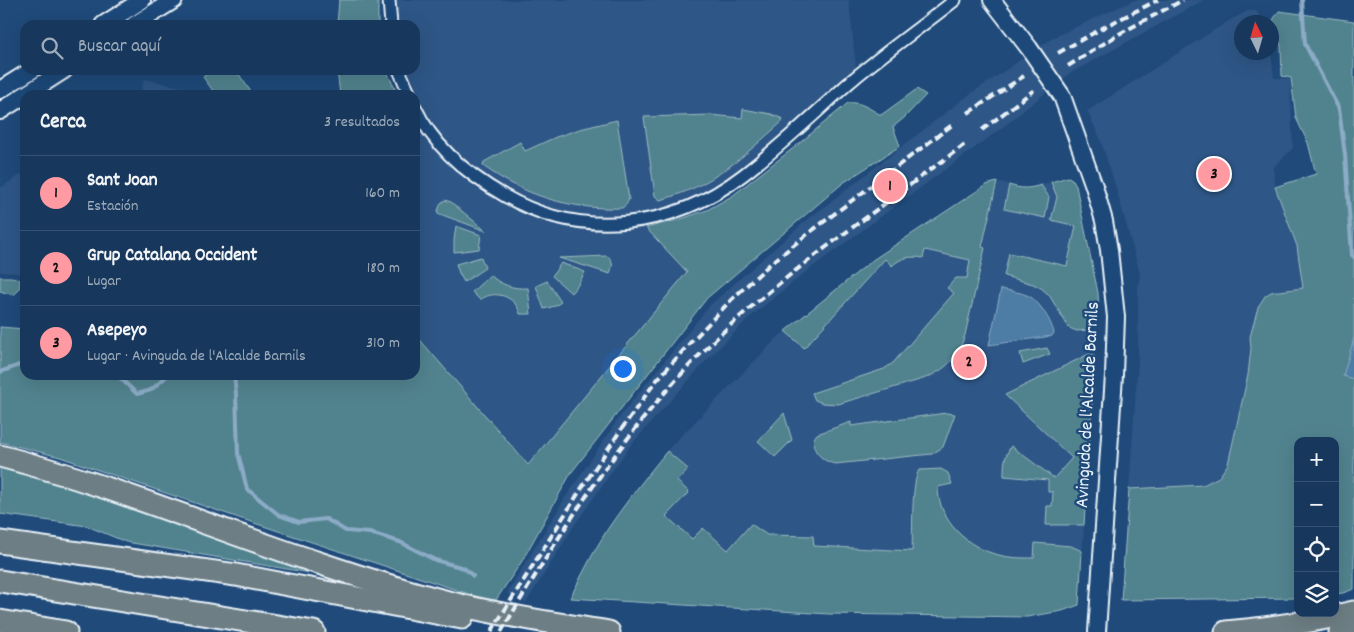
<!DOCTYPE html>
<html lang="es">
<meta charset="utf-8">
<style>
:root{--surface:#17385c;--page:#244365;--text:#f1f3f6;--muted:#9eacbb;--line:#365272;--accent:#ff9aa2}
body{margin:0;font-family:Dekko,sans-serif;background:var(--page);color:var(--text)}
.controls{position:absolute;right:15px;bottom:15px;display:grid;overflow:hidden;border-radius:10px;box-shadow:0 5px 20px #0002}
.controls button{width:45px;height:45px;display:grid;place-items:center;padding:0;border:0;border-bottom:1px solid var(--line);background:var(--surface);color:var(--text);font:25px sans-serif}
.compass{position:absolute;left:1234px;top:15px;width:45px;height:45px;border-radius:50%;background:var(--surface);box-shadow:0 5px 20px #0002;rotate:355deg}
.you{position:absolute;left:622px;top:368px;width:18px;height:18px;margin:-12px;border:4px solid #fff;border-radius:50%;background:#1a73e8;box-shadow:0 0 0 8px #1a73e833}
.badge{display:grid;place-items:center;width:32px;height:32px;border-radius:50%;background:var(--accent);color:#111;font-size:16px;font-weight:700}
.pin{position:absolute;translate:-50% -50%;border:2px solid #fff;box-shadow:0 1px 5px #0006}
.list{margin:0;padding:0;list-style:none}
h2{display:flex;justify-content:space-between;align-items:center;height:65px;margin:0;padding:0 20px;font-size:21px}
h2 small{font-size:16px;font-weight:400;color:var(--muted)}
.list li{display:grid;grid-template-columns:32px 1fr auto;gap:15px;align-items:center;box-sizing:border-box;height:75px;padding:0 20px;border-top:1px solid var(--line)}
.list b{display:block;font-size:19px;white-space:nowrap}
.list p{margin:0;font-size:16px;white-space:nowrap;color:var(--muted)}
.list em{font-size:16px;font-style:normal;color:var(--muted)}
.icon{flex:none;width:28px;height:28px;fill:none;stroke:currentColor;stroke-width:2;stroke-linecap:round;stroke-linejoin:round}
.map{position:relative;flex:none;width:1354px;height:632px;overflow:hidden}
.search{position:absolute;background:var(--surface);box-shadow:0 5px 20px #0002;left:20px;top:20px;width:400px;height:55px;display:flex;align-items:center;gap:12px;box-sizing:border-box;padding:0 18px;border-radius:15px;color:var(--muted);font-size:19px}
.panel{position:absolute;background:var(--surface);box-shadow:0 5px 20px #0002;left:20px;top:90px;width:400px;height:290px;border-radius:15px}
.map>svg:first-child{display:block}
.built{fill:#2d5686}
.green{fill:#51838e;stroke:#9cbac3}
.water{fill:#4d7ca4;stroke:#8babc6}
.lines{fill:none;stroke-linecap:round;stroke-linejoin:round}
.stream{stroke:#8babc6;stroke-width:4}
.street-casing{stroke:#e8f1f8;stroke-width:15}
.secondary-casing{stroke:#e8f1f8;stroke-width:20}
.highway-casing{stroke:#e8f1f8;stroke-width:25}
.street{stroke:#1f4a7a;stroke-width:11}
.secondary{stroke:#1f4a7a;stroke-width:16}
.highway{stroke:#6d7e84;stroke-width:21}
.rail{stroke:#e8f1f8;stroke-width:4;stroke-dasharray:8 4;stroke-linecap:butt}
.secondary-bridge-casing{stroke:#e8f1f8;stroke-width:20;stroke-linecap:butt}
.secondary-bridge{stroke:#1f4a7a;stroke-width:16}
.labels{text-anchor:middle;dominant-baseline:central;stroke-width:5;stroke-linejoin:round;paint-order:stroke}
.street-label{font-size:19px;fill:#e8f1f8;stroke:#1f4a7a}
</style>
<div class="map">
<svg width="1354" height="632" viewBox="0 0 1354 632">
<rect width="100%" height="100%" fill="#1f4a7a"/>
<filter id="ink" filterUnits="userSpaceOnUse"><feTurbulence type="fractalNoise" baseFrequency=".02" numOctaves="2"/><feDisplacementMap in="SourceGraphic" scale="10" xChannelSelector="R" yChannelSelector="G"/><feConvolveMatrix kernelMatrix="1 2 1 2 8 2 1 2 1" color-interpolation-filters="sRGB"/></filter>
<g filter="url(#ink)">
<g class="built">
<path d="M396,0H849L857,76L711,196L640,221L687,272L528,465L415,334L416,101L415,95L405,70H415V25H397Z"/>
<path d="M1134,0H1204L1069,74L1002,128L811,268L750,317L707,360L630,446L574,526L526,603L507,593L565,498L620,416L710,305L802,224L963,99L1054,37Z"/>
<path d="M1248,11H1256L1260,16L1262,22H1242V52L1271,53L1274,78L1290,79L1293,148L1274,167L1275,187L1297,246L1303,288L1271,292L1250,337L1251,348L1248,375L1228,464L1219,477L1203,485L1129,489L1138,360V285L1140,274L1116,188L1099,136L1087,111L1230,20Z"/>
<path d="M144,79L185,88L183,95H140Z"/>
<path d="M25,172V288L23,278L17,273L0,272V188Z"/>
<path d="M1068,177L1072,179L1076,186L1098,293L1099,307L1095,318L1089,324V354L1094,355L1095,359L1079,605L1062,611L1027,617L829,614L570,598L588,562L607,531L637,488L670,447L778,337L874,259L986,185L997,182H1003L1020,188H1028Z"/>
</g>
<g class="green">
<path d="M339,0H378V25H337Z"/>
<path d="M1279,11L1354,21V589L1343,593L1335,594V441H1298V598L1121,600L1129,489L1203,485L1219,477L1228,464L1248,375L1251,348L1250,337L1258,307L1265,296L1271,292L1303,288L1297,246L1275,187L1316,174L1308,143L1296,118L1291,78L1282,76L1281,46L1273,20Z"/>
<path d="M213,70H236L253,95H216L203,77Z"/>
<path d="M337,70H386L398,95H340Z"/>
<path d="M917,89L926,95L904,118L893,127L900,146L843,183L707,298L571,473L522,561L496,600L484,599L239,518L60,457L0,442V327L25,329V375H415V334L528,465L687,272L646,228L681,219L707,210L732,196L796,146L848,103C860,101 870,109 881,115Z"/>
<path d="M743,109L771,114L783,119L782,122C742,157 714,186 660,200L655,196L644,117L711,115L742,118Z"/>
<path d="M617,120L629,199L626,205L622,208C571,210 525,196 483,166L484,162L520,142L525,151L556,137L580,129Z"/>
<path d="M1068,177L1072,179L1076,186L1098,293C1099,307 1099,314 1089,324V330L1077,331L1069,328L1049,295L1041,288L1033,284L1004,276L1009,253L1067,266L1076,226L1051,220L1057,197L1051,182Z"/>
<path d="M997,182L982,247L985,248L965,335C957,359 946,370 923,379L838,404L822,403L815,400L812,393L884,369L893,363L954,293L947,288L956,278H967L970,260L925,250L923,258C911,256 901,257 892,266L885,259L804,348L785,331L874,259L986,185Z"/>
<path d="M1009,185C1022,189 1028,189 1041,185L1049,197L1045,218L1004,209Z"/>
<path d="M445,200L451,202L486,231L437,213L441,203Z"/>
<path d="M456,226L481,235L479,249L454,252V240Z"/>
<path d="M607,256C615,260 612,267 610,274L559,258Z"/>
<path d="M481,257L485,268L464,282L459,273L456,264Z"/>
<path d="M561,263L585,272L578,285L571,293L552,276Z"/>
<path d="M490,275C501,285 513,289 528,288L531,314H520C516,296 494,289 480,300L472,292Z"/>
<path d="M0,277C7,277 14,276 20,280C20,287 19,292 13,295L0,291Z"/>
<path d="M547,281L561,302L555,306L544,309L536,286Z"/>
<path d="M1047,348L1050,354L1023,364L1020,353Z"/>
<path d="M1089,354L1094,355L1095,359L1084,525H1046L1047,506H1052L1053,492H1048V480L1004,476C1004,462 1004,458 1011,446L1054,478L1072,458L1005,395Z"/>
<path d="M784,413L792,440L775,457L758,441Z"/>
<path d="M946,413L955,414L943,447L932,454L835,464C822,462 806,446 817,434L851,422V426Z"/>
<path d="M667,451L688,469L677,481L689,492L666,516L692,539L703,528L728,550L751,524L767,535L813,536L814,546L912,551C913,533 911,483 919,470L941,469L948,473L952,484L938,487C938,520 967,548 999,555C1010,558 1022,558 1034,558L1035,543L1071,546L1082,551L1079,605L1062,611L1027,617L829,614L570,598C582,575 593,552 607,530C625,503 646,477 667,451Z"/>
<path d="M0,466L26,473L142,509L340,578L126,542L87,526L0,514Z"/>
</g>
<g class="water">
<path d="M1001,289C1010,291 1021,292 1029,296C1039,301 1052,322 1054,333L1052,336L989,345Z"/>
<path d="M1354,338V379L1343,376Z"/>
</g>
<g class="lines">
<g class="stream">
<path d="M1302,0L1305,44L1339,109L1345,155L1352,255L1354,257"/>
<path d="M0,372L25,363"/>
<path d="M117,375L137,394L151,390L168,375"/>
<path d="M234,375L236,394L238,453L247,489L279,515L299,522L326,519L346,531L370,533L400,542L435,560L464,568L473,576"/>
</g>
<defs>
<g id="street">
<path d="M389,0L391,25"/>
<path d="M399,70L410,95"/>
<path d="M415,107C433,146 468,175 505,196C582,240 673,229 743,175C780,147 815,113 851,81C884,53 921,27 955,0"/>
</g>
<g id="secondary">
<path d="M992,0L1029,48"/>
<path d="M103,25L142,0"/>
<path d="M134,25L174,0"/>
<path d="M0,90L32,70"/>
<path d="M1062,96L1094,186L1104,221L1109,250L1116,317L1114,375L1097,632"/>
<path d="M0,111L64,70"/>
</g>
<g id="highway">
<path d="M0,456C109,484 212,528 319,563C366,579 415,594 464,606C511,617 560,624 609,632"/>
<path d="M0,542L236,575L462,618"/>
<path d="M0,581L314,632"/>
<path d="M0,621L66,632"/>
<path d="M1226,632C1269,628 1312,622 1354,612"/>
<path d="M1340,632L1354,630"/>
</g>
</defs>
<use href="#street" class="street-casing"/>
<use href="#secondary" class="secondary-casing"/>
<use href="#highway" class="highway-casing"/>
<use href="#street" class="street"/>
<use href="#secondary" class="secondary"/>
<use href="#highway" class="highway"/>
<g class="rail">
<path d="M1058,53L1106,26L1158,0"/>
<path d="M1068,66L1119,34L1183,0"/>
<path d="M968,113L1024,76"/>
<path d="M982,130L1034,90"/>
<path d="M491,632L581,489L620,431L656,381L690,343L731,300L770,264L805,236L952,125"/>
<path d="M501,632C565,525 631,418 723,332C781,278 847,232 910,185C928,171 947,158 965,144"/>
</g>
<defs>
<path id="secondary-bridge" d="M1029,48L1062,96"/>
</defs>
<use href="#secondary-bridge" class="secondary-bridge-casing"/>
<use href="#secondary-bridge" class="secondary-bridge"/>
</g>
</g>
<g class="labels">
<g class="street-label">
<text transform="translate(1089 405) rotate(-87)">Avinguda de l'Alcalde Barnils</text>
</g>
</g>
</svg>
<div class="controls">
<button>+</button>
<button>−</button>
<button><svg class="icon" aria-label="locate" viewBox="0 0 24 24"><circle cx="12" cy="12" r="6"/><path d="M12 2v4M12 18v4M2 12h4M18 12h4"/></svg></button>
<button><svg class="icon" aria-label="layers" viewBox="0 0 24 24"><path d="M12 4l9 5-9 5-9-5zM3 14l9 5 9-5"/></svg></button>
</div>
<svg class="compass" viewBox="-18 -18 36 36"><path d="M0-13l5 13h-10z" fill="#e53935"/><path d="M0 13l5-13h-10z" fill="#9eacbb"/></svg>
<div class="you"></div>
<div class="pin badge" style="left:890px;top:186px">1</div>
<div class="pin badge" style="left:969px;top:362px">2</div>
<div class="pin badge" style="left:1214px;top:174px">3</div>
<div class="search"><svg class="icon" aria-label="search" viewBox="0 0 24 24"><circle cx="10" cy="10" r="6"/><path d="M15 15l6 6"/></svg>Buscar aquí</div>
<section class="panel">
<h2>Cerca<small>3 resultados</small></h2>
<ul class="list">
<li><span class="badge">1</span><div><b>Sant Joan</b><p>Estación</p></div><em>160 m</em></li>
<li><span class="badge">2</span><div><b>Grup Catalana Occident</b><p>Lugar</p></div><em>180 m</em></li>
<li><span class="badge">3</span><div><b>Asepeyo</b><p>Lugar · Avinguda de l'Alcalde Barnils</p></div><em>310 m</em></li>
</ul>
</section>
</div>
